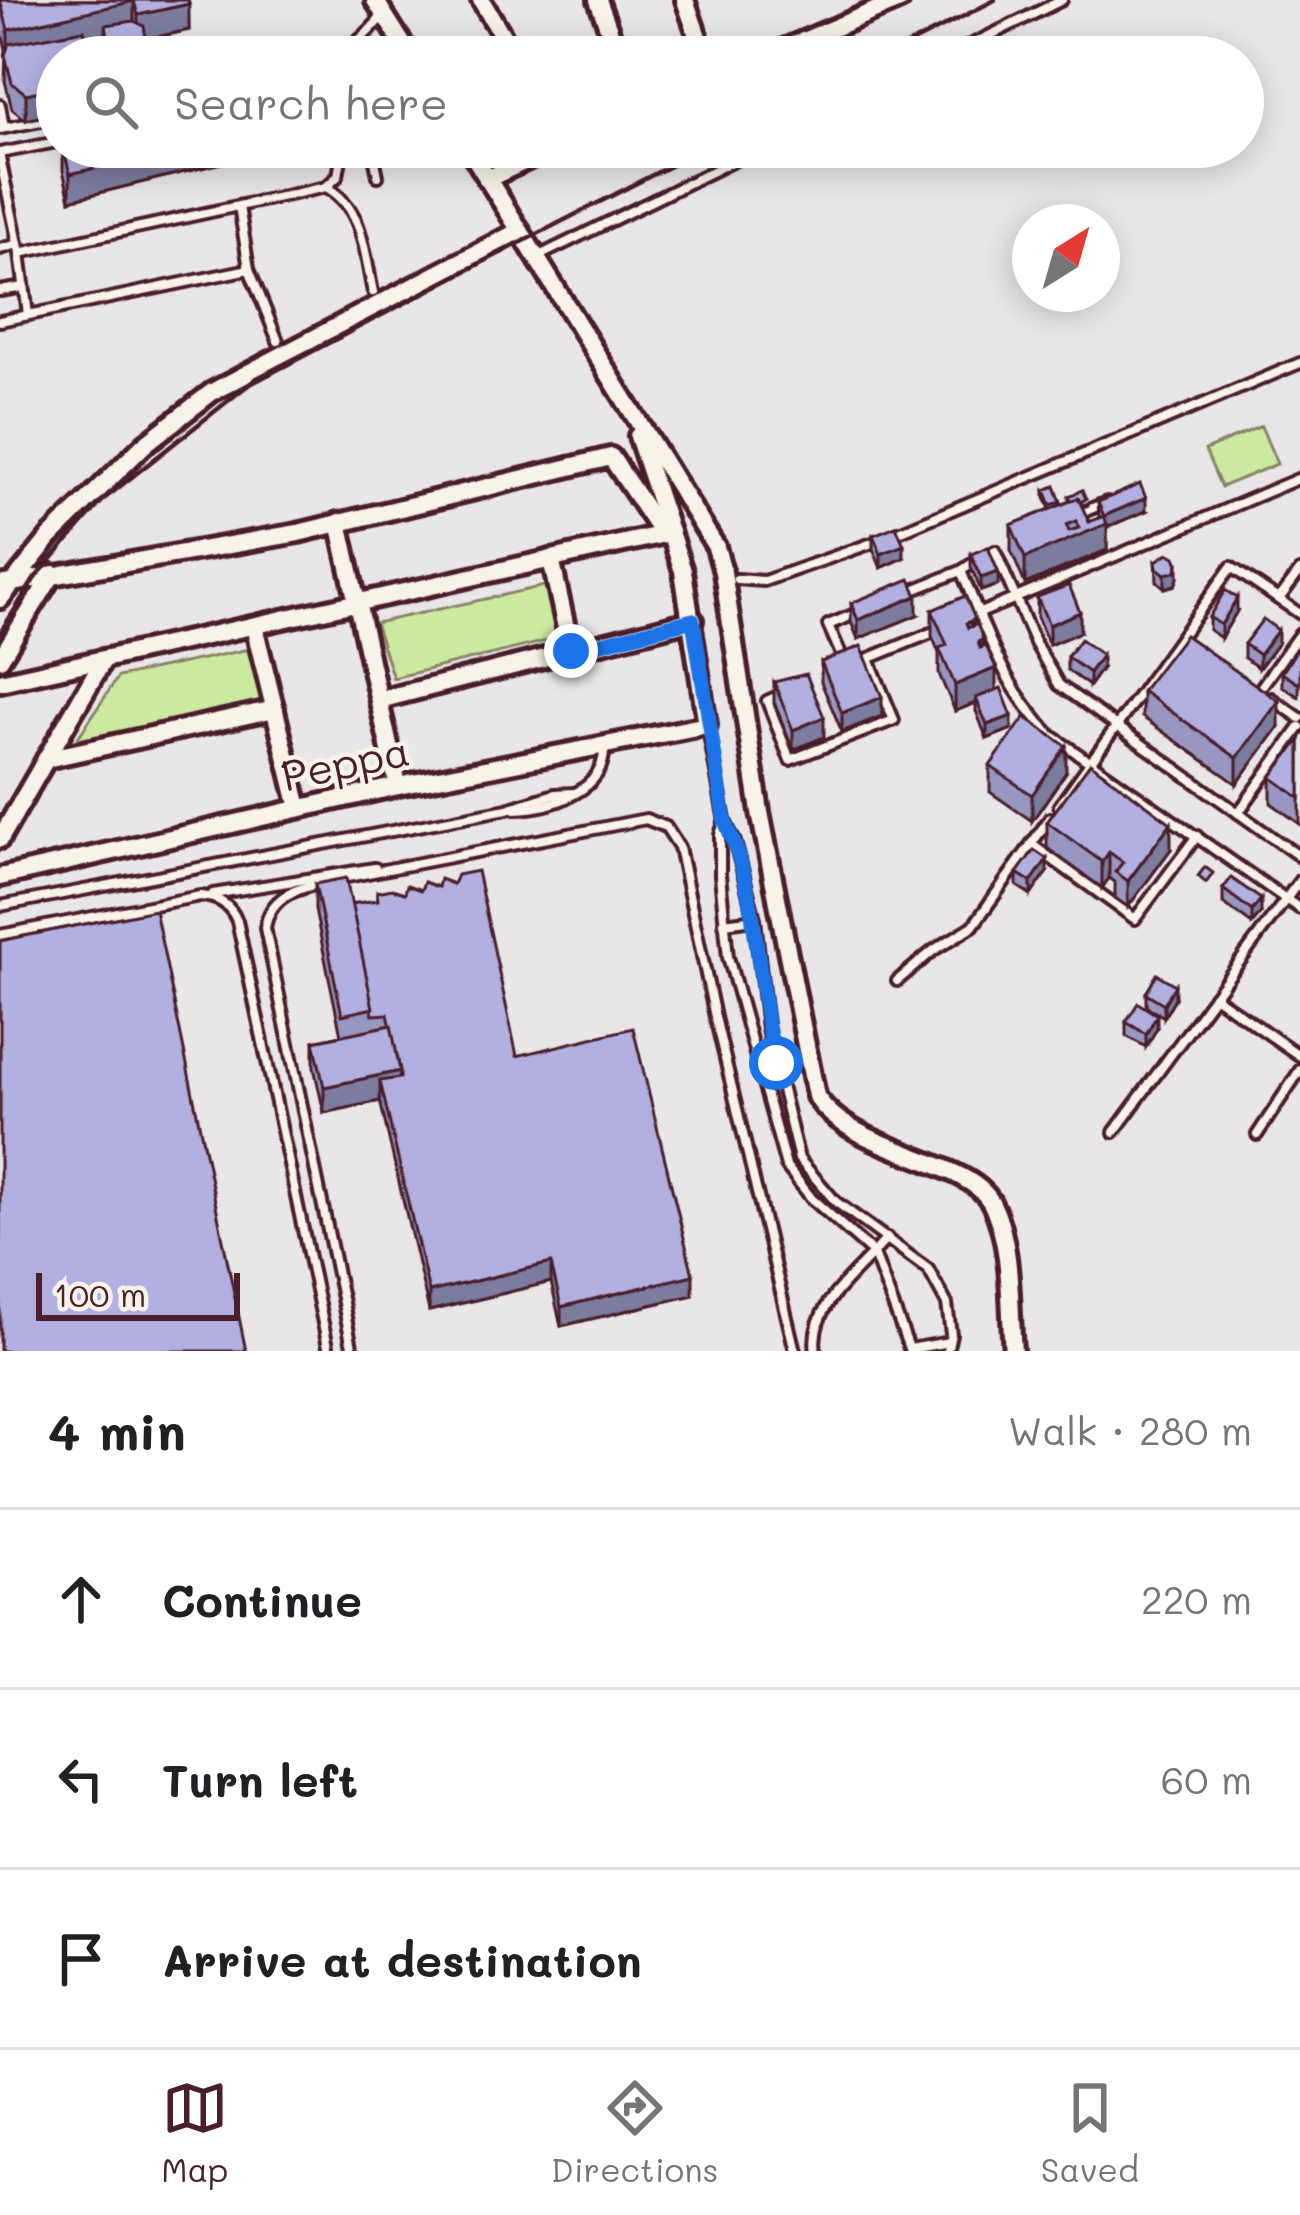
<!DOCTYPE html>
<meta charset="utf-8">
<style>
:root{--surface:#fff;--page:#f6f6f6;--text:#202124;--muted:#757577;--line:#e0e0e0;--accent:#4a1f2b}
body{margin:0;font-family:Mali,sans-serif;background:var(--page);color:var(--text)}
.compass{position:absolute;left:1012px;top:204px;width:108px;height:108px;border-radius:50%;background:var(--surface);box-shadow:0 6px 30px #0003;rotate:37deg}
.scale{position:absolute;left:36px;bottom:30px;width:204px;box-sizing:border-box;padding-left:12px;border:6px solid #4a1f2b;border-top:0;font-size:33px;line-height:42px;white-space:nowrap;color:#4a1f2b;-webkit-text-stroke:9px #f7f3e8;paint-order:stroke}
.stop{position:absolute;width:36px;height:36px;margin:-27px;border:9px solid #1a73e8;border-radius:50%;background:#fff}
.stop.end{background:#1a73e8;border-color:#fff;box-shadow:0 3px 12px #0008}
.list{margin:0;padding:0;list-style:none}
h2{display:flex;justify-content:space-between;align-items:center;height:156px;margin:0;padding:0 48px;font-size:51px}
h2 small{font-size:39px;font-weight:400;color:var(--muted)}
.list li{display:grid;grid-template-columns:78px 1fr auto;gap:36px;align-items:center;box-sizing:border-box;height:180px;padding:0 48px;border-top:3px solid var(--line)}
.list b{display:block;font-size:45px;white-space:nowrap}
.list em{font-size:39px;font-style:normal;color:var(--muted)}
.icon{flex:none;width:66px;height:66px;fill:none;stroke:currentColor;stroke-width:2;stroke-linecap:round;stroke-linejoin:round}
.map{position:relative;flex:none;width:1300px;height:1351px;overflow:hidden}
.search{position:absolute;background:var(--surface);box-shadow:0 6px 30px #0003;left:36px;right:36px;top:36px;height:132px;display:flex;align-items:center;gap:30px;box-sizing:border-box;padding:0 42px;border-radius:66px;color:var(--muted);font-size:45px}
.sheet{height:696px;background:var(--surface)}
nav{display:flex;justify-content:space-around;align-items:center;box-sizing:border-box;height:168px;border-top:3px solid var(--line);background:var(--surface);font-size:33px;color:var(--muted)}
nav a{display:grid;justify-items:center;gap:6px}
nav .on{color:var(--accent)}
.map>svg:first-child{display:block}
.green{fill:#cce9a0;stroke:#8b8466;stroke-width:3}
.lines{fill:none;stroke-linecap:round;stroke-linejoin:round}
.lane-casing{stroke:#4a1f2b;stroke-width:16}
.street-casing{stroke:#4a1f2b;stroke-width:26}
.lane{stroke:#f7f3e8;stroke-width:8}
.street{stroke:#f7f3e8;stroke-width:16}
.rail{stroke:#4a1f2b;stroke-width:4.5}
.wall{fill:#9897c2;stroke:#4a1f2b;stroke-width:3}
.shaded-wall{fill:#7c7b9e;stroke:#4a1f2b;stroke-width:3}
.building{fill:#b1b0e1;stroke:#4a1f2b;stroke-width:3;fill-rule:evenodd}
.route{stroke:#1a73e8;stroke-width:15}
.labels{text-anchor:middle;dominant-baseline:central;stroke-width:9;stroke-linejoin:round;paint-order:stroke}
.street-label{font-size:42px;fill:#4a1f2b;stroke:#f7f3e8}
</style>
<div class="map">
<svg width="1300" height="1351" viewBox="0 0 1300 1351">
<rect width="100%" height="100%" fill="#e9e6e7"/>
<filter id="ink" filterUnits="userSpaceOnUse"><feTurbulence type="fractalNoise" baseFrequency=".00833" numOctaves="2"/><feDisplacementMap in="SourceGraphic" scale="24" xChannelSelector="R" yChannelSelector="G"/><feConvolveMatrix kernelMatrix="1 2 1 2 8 2 1 2 1" color-interpolation-filters="sRGB"/></filter>
<g filter="url(#ink)">
<g class="green">
<path d="M1261,426L1277,464L1221,487L1205,450Z"/>
<path d="M549,585L559,638L393,678L375,623Z"/>
<path d="M249,649L262,703L75,742L118,677Z"/>
</g>
<g class="lines">
<defs>
<g id="lane">
<path d="M324,57C350,51 366,36 383,15"/>
<path d="M946,57L1062,0"/>
<path d="M0,105L4,128"/>
<path d="M0,129L57,118"/>
<path d="M372,147L378,176"/>
<path d="M0,153L57,142"/>
<path d="M0,158L20,253L28,315"/>
<path d="M326,187C364,208 364,252 373,292"/>
<path d="M239,206L249,269L278,341"/>
<path d="M0,249L18,244"/>
<path d="M20,253L326,187L338,176L343,147"/>
<path d="M537,257L762,147"/>
<path d="M0,291L24,287"/>
<path d="M0,321L249,269"/>
<path d="M1076,515L1107,502"/>
<path d="M892,535L1300,363"/>
<path d="M995,551L1035,643L1059,685L1300,857"/>
<path d="M961,571C988,633 1002,686 1051,735L1300,909"/>
<path d="M737,579L764,581L878,541"/>
<path d="M908,592L961,571L980,558"/>
<path d="M1279,599L1300,571"/>
<path d="M966,619L1300,478"/>
<path d="M844,661L828,625L855,614"/>
<path d="M860,662L941,629"/>
<path d="M1259,690L1300,633"/>
<path d="M780,695L767,701L790,760L894,720L869,659"/>
<path d="M1271,698L1300,718"/>
<path d="M708,729L725,821L735,842L755,919L767,1029L799,1159L836,1202L928,1269L947,1304L951,1334L947,1351"/>
<path d="M1059,806L1231,567L1300,614"/>
<path d="M515,809C551,808 607,791 604,746"/>
<path d="M1238,813L1300,727"/>
<path d="M724,822L720,835V875L728,957L786,1166L812,1199L874,1254L910,1351"/>
<path d="M1031,844L1135,919L1197,836"/>
<path d="M213,894L375,868"/>
<path d="M0,906L507,809L555,794L575,793"/>
<path d="M724,923L755,919"/>
<path d="M0,935L200,896C218,897 230,904 237,921L329,1351"/>
<path d="M897,981L934,950L973,926L1050,818"/>
<path d="M1214,996L1300,1056"/>
<path d="M1114,1132L1300,880"/>
<path d="M1257,1135L1300,1070"/>
<path d="M910,1349L949,1342"/>
<path d="M353,1351L265,928C271,890 305,888 337,879L646,819L666,827L679,847L715,1017L795,1351"/>
<path d="M816,1351C808,1305 860,1271 887,1238"/>
</g>
<g id="street">
<path d="M375,0L411,57"/>
<path d="M481,0L515,57"/>
<path d="M598,0L619,57"/>
<path d="M685,0L705,57"/>
<path d="M765,57L900,0"/>
<path d="M468,147L716,547L723,572L760,812L816,1096C849,1151 967,1159 991,1202C1013,1243 1009,1305 1013,1351"/>
<path d="M487,179L556,147"/>
<path d="M339,522L398,786"/>
<path d="M551,559L571,651"/>
<path d="M0,585L298,533L611,457L663,535"/>
<path d="M0,599L50,537L145,444L212,392L519,231"/>
<path d="M254,626L299,808"/>
<path d="M0,659L53,574"/>
<path d="M0,682L669,533"/>
<path d="M379,700L693,620"/>
<path d="M46,759L275,709"/>
<path d="M0,839L104,659"/>
<path d="M0,877L398,786L707,725L683,571L638,436"/>
</g>
</defs>
<use href="#lane" class="lane-casing"/>
<use href="#street" class="street-casing"/>
<use href="#lane" class="lane"/>
<use href="#street" class="street"/>
<g class="rail">
<path d="M884,57L995,0"/>
<path d="M0,633L35,578L104,499L257,378L707,147"/>
</g>
</g>
<g class="wall">
<path d="M0,0H188L189,30L146,40L149,57H108L106,34L86,38L26,120L12,109L5,81L6,50L0,24Z"/>
<path d="M63,147H287L70,200L63,170Z"/>
<path d="M1045,490L1061,505L1069,501V496L1086,506L1082,507L1089,522L1099,518L1098,502L1146,511L1107,527V550L1025,584L1011,551V525L1050,509L1045,497Z"/>
<path d="M873,535L904,558L881,568L873,549Z"/>
<path d="M971,554L998,585L981,591L971,567Z"/>
<path d="M1156,561L1178,578L1175,585L1165,588L1157,581Z"/>
<path d="M1037,597L1080,632L1049,645L1037,617Z"/>
<path d="M851,603L917,615L858,639L851,622Z"/>
<path d="M932,610L975,625L983,647L996,691L1012,729L987,739L976,711V703L955,711L939,674V653L932,636Z"/>
<path d="M1237,611L1221,638L1209,630V617Z"/>
<path d="M1278,643L1259,668L1244,658V644Z"/>
<path d="M1300,644L1299,697L1282,686V673Z"/>
<path d="M1067,657L1102,668L1089,686L1067,670Z"/>
<path d="M821,662L882,716L842,732L821,682Z"/>
<path d="M774,682L824,737L793,750L774,702Z"/>
<path d="M1142,691L1279,727L1237,784L1142,717Z"/>
<path d="M1300,740V824L1271,803V777Z"/>
<path d="M990,766L1066,772L1032,821L990,792Z"/>
<path d="M1047,822L1171,849L1128,907L1115,898V882L1109,878L1102,888L1047,848Z"/>
<path d="M1047,872L1031,895L1017,886V873Z"/>
<path d="M315,884L351,904L377,900V892L517,1056L693,1295L561,1326L551,1282L429,1311L380,1101L324,1113L314,1067V1041L341,1035L315,910Z"/>
<path d="M1223,889L1261,913L1252,924L1223,903Z"/>
<path d="M1146,993L1175,998L1164,1017L1146,1006Z"/>
<path d="M1126,1022L1157,1028L1146,1047L1126,1036Z"/>
</g>
<g class="shaded-wall">
<path d="M134,1V27L106,25V34L8,56V30Z"/>
<path d="M189,4V30L138,41V15Z"/>
<path d="M57,87V113L26,120V94Z"/>
<path d="M180,147H287L70,200V174Z"/>
<path d="M1146,498V511L1107,527V550L1025,584V558L1104,516Z"/>
<path d="M904,545V558L881,568V554Z"/>
<path d="M1178,564V578L1175,585L1165,588V574Z"/>
<path d="M998,572V585L981,591V578Z"/>
<path d="M917,596V615L858,639V620Z"/>
<path d="M1237,598V611L1221,638V625Z"/>
<path d="M1080,612V632L1049,645V625Z"/>
<path d="M1278,630V643L1259,668V655Z"/>
<path d="M1102,655V668L1089,686V673Z"/>
<path d="M996,668V694L976,698V703L955,711V685Z"/>
<path d="M882,697V716L842,732V713Z"/>
<path d="M1279,701V727L1237,784V758Z"/>
<path d="M1012,716V729L987,739V725Z"/>
<path d="M824,717V737L793,750V730Z"/>
<path d="M1066,746V772L1032,821V795Z"/>
<path d="M1171,823V849L1128,907V881Z"/>
<path d="M1109,852V878L1102,888V862Z"/>
<path d="M1047,859V872L1031,895V882Z"/>
<path d="M1261,899V913L1252,924V911Z"/>
<path d="M1175,985V998L1164,1017V1004Z"/>
<path d="M1157,1015V1028L1146,1047V1034Z"/>
<path d="M400,1071V1097L380,1081V1101L324,1113V1087Z"/>
<path d="M551,1263V1282L429,1311V1292Z"/>
<path d="M693,1275V1295L561,1326V1307Z"/>
</g>
<g class="building">
<path d="M0,0H188L189,4L138,15L134,1L8,30Z"/>
<path d="M134,21L144,26L149,57H112L106,25Z"/>
<path d="M84,30L91,57H57V87L26,94L12,83L5,55L9,44Z"/>
<path d="M63,147H180L70,174Z"/>
<path d="M1140,484L1146,498L1104,516L1098,502Z"/>
<path d="M1055,486L1061,502L1051,505L1045,490Z"/>
<path d="M1082,490L1086,499L1080,502L1078,498L1071,501L1069,496Z"/>
<path d="M1078,498L1089,522L1104,516L1107,524L1025,558L1011,525ZM1076,521L1079,528L1069,531L1066,525Z"/>
<path d="M896,526L904,545L881,554L873,535Z"/>
<path d="M988,547L998,572L981,578L971,554Z"/>
<path d="M1168,553L1175,557L1178,564L1175,572L1165,574L1157,568L1156,561Z"/>
<path d="M910,579L917,596L858,620L851,603Z"/>
<path d="M1069,585L1080,612L1049,625L1037,597Z"/>
<path d="M1225,590L1237,598L1221,625L1209,617Z"/>
<path d="M965,596L975,619L966,623L968,628L977,624L983,639L978,642L980,648L986,646L996,668L955,685L939,648L947,645L932,610Z"/>
<path d="M1263,619L1278,630L1259,655L1244,644Z"/>
<path d="M1185,635L1279,701L1237,758L1142,691Z"/>
<path d="M1080,639L1102,655L1089,673L1067,657Z"/>
<path d="M1300,644V682L1299,684L1282,673Z"/>
<path d="M861,646L882,697L842,713L821,662Z"/>
<path d="M806,674L824,717L793,730L774,682Z"/>
<path d="M1001,688L1012,716L987,725L976,698Z"/>
<path d="M1025,717L1066,746L1032,795L990,766Z"/>
<path d="M1300,740V798L1271,777Z"/>
<path d="M1090,763L1171,823L1128,881L1115,872L1123,862L1109,852L1102,862L1047,822Z"/>
<path d="M1034,850L1047,859L1031,882L1017,873Z"/>
<path d="M1205,867L1213,873L1206,883L1198,876Z"/>
<path d="M477,871L517,1056L633,1028L693,1275L561,1307L551,1263L429,1292L380,1081L400,1078V1071L388,1014L373,1015L351,904L378,900L377,892L392,889L405,893L407,885L421,890L424,882L438,887L440,879L453,884L457,875Z"/>
<path d="M346,878L373,1008L342,1015L315,884Z"/>
<path d="M1231,878L1261,899L1252,911L1223,889Z"/>
<path d="M155,910L246,1351H0V941Z"/>
<path d="M1157,974L1175,985L1164,1004L1146,993Z"/>
<path d="M1138,1003L1157,1015L1146,1034L1126,1022Z"/>
<path d="M391,1025L400,1071L324,1087L314,1041Z"/>
</g>
</g>
<g class="lines" filter="url(#ink)">
<path class="route" d="M571,651L693,620L725,821C761,898 755,983 776,1063"/>
</g>
<g class="labels">
<g class="street-label">
<text transform="translate(345 762) rotate(-12)">Peppa</text>
</g>
</g>
</svg>
<svg class="compass" viewBox="-18 -18 36 36"><path d="M0-13l5 13h-10z" fill="#e53935"/><path d="M0 13l5-13h-10z" fill="#757577"/></svg>
<div class="scale">100 m</div>
<div class="stop" style="left:776px;top:1063px"></div>
<div class="stop end" style="left:571px;top:651px"></div>
<div class="search"><svg class="icon" aria-label="search" viewBox="0 0 24 24"><circle cx="10" cy="10" r="6"/><path d="M15 15l6 6"/></svg>Search here</div>
</div>
<section class="sheet">
<h2>4 min<small>Walk · 280 m</small></h2>
<ul class="list">
<li><svg class="icon" aria-label="ahead" viewBox="0 0 24 24"><path d="M12 20V5M6 11l6-6 6 6"/></svg><div><b>Continue</b></div><em>220 m</em></li>
<li><svg class="icon" aria-label="left" viewBox="0 0 24 24"><path d="M17 20v-9H6M10 6l-5 5 5 5"/></svg><div><b>Turn left</b></div><em>60 m</em></li>
<li><svg class="icon" aria-label="arrive" viewBox="0 0 24 24"><path d="M6 21V4h12l-3 4 3 4H6"/></svg><div><b>Arrive at destination</b></div></li>
</ul>
</section>
<nav>
<a class="on"><svg class="icon" aria-label="map" viewBox="0 0 24 24"><path d="M3 6l6-2 6 2 6-2v14l-6 2-6-2-6 2zM9 4v14M15 6v14"/></svg>Map</a>
<a><svg class="icon" aria-label="directions" viewBox="0 0 24 24"><path d="M12 3l9 9-9 9-9-9zM9 14v-3h6M13 9l2 2-2 2"/></svg>Directions</a>
<a><svg class="icon" aria-label="saved" viewBox="0 0 24 24"><path d="M7 4h10v16l-5-4-5 4z"/></svg>Saved</a>
</nav>
